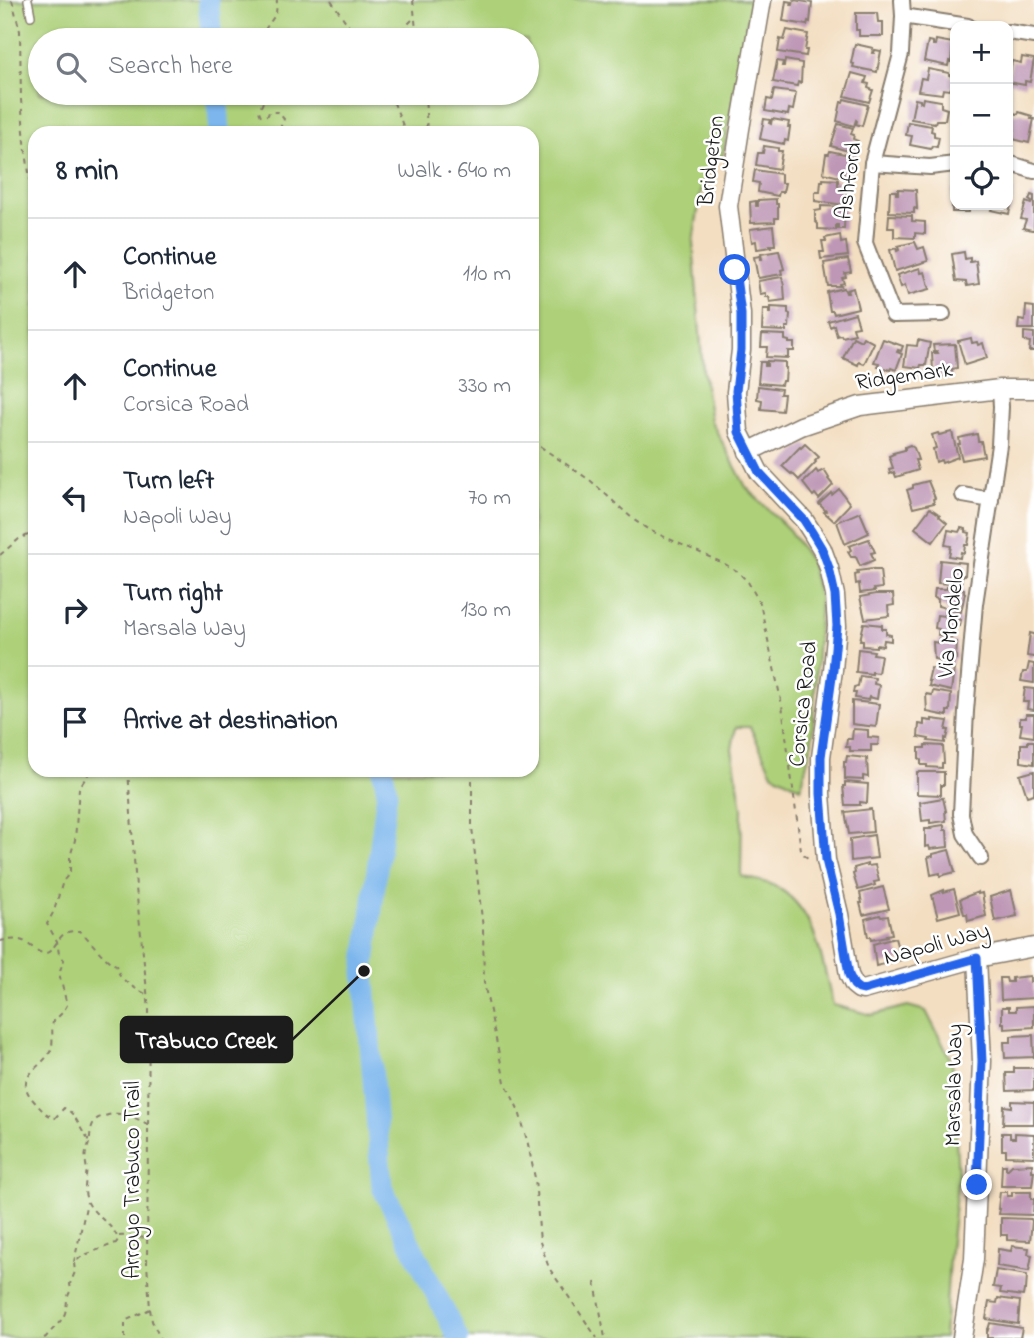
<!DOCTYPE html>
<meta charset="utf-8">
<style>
:root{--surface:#fff;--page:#f6f6f7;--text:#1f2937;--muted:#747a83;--line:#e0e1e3}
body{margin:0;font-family:"Indie Flower",sans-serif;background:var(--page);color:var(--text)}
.controls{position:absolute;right:21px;top:21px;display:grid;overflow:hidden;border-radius:14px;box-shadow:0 2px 5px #0004}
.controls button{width:63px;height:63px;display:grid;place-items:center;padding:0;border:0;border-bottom:2px solid var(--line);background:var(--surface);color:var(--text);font:35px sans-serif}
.stop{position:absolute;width:21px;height:21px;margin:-16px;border:5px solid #2563eb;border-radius:50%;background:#fff}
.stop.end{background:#2563eb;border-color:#fff;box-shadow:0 2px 7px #0008}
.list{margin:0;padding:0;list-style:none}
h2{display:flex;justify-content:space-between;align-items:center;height:91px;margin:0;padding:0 28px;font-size:30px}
h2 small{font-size:23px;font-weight:400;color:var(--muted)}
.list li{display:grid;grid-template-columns:46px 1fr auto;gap:21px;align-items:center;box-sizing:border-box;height:112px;padding:0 28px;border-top:2px solid var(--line)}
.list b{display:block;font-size:26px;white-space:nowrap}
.list p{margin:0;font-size:23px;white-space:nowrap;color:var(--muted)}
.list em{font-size:23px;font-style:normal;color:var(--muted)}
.icon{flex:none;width:38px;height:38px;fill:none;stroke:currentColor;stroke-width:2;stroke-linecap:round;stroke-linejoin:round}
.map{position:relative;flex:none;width:1034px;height:1338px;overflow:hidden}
.search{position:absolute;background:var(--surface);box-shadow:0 2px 5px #0004;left:28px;top:28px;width:511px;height:77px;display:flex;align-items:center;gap:18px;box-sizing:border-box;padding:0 24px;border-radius:38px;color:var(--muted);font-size:26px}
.panel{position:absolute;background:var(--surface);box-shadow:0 2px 5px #0004;left:28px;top:126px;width:511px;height:651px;border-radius:21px}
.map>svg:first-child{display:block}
.green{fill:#add079;stroke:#64764a;stroke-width:2;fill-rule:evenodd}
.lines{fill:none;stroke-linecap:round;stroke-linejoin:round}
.river{stroke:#7bb6ed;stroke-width:21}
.building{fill:#be97b6}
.service-casing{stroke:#887d6e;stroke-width:10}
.minor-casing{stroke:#887d6e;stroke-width:18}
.tertiary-casing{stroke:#887d6e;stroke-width:21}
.path{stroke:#887d6e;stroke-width:2;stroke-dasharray:5 5;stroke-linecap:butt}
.service{stroke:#fff;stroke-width:7}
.minor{stroke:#fff;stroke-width:14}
.tertiary{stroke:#fff;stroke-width:18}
.route{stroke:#2563eb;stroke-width:9}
.labels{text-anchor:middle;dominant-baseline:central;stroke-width:5;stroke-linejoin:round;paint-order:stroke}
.street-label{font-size:23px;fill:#1c1c1c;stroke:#fff}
.leader{fill:none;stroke:#1c1c1c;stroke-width:2.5}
.callout-dot{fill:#1c1c1c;stroke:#fff;stroke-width:2.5}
.callout{fill:#1c1c1c;stroke:#1c1c1c;stroke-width:2.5}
.callout-label{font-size:24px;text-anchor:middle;font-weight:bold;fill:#fff}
</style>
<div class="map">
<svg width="1034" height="1338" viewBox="0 0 1034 1338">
<rect width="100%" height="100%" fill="#fff"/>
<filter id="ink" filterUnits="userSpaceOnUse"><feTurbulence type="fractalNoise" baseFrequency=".0143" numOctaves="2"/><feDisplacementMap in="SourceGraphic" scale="14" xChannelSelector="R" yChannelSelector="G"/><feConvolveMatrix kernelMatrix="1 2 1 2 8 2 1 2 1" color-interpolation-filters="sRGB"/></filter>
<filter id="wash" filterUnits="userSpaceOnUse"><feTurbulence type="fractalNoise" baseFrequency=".00686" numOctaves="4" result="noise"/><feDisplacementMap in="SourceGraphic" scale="28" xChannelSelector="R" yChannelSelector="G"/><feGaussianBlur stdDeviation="1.57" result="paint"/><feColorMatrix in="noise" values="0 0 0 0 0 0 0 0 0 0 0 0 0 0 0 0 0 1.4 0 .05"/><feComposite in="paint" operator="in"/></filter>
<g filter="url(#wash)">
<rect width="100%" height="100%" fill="#f3dec1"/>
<path class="green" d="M0,0H751L723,155L711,164L702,186L693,242L703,371L711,421L746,487L789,530L810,561L820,599L812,742L801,788L772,773L750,727H736L732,749L742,808L741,876C751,879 763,881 773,885C817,907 822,962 833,1005L872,1015L908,1006L926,1011L952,1062L958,1176L949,1259L944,1338H0ZM40,40H527V93H40ZM35,133H532V770H35Z"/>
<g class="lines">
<g class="river">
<path d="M208,0L212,40"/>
<path d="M217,93L220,133"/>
<path d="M383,770L387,792L364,971L382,1187L458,1338"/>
</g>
</g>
<g id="blocks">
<g class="building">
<path d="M794,0L812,3L810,22L808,21L807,25L783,21L786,1L792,2L791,5H793Z"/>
<path d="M856,13H877L878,22H883V36H859V30H856Z"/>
<path d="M787,30L808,34L805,50H807L806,56L778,52L780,39L784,40Z"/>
<path d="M936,40L953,43L951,62L949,61L948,66L924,61L928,41L933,42V45H935Z"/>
<path d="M855,44L873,48L872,53H874L875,50L881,51L877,72L853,67L854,64L851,63Z"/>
<path d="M1022,57L1034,59L1030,82L1025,81V85L1008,82L1012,61L1021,63Z"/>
<path d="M785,60L802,63L801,83L798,82L797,86L773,82L777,61L783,62L782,66H784Z"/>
<path d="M928,69L949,73V75L952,76L953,80H955L954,86H952L950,90L943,89L942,94L918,91L921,78L926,79Z"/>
<path d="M852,73L867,77L865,83L869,84L868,88L873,90L869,102L845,96Z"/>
<path d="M774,90L796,93L793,110L789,109L788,115L765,111L767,99L772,100Z"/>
<path d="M923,98L941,101V107L947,109L945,120H936L935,123L911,119L915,99L920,100V102L922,103Z"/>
<path d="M844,99L868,105L862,126L856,124L857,121L856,120L854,126L837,121L841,102H843Z"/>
<path d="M1019,112L1032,116L1031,119H1034L1029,143L1009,138L1010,133H1013L1014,131L1008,130L1013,113L1018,114Z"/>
<path d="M764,119L770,120L769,123L771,124L772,119L789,122L788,127H790L788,141L785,140L784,144L760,139Z"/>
<path d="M908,122L932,126L931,131L934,132V136L939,137L937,147L932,146L931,149L910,145L912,136L906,135Z"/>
<path d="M838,124L853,128L851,134L854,135L853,139L858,141L855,153L831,146Z"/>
<path d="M764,146L778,148V151H782L779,169L756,165L758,153H763Z"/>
<path d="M830,151L854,156L849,177L843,175L844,172L842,171L840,177L823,173L826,154H829Z"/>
<path d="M755,170L781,174V183H785L783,192H779L778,196L758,192L759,183L753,182Z"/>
<path d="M823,179L838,180V186L842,187L841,191H846L845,205L815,201V192H820L821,181H823Z"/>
<path d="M898,189L916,190L917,209L914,208V213L889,212L890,191H896V194H898Z"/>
<path d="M1008,189L1014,191L1009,214L991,210L993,205H1008Z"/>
<path d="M952,190H955V205H975V208H969V212H952Z"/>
<path d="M1031,195L1034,196V230H1032L1023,228L1026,220L1021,219L1026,202L1031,204L1032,202L1029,200Z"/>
<path d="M776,199V204H778V218H775V222L751,223L750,202L756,201V206H758V200Z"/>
<path d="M821,206L845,207L844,229H838V225H836V230L818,229V224L815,221V211L821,210Z"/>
<path d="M889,215L912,216V221L925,222V234L915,233V238L894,237V228H888Z"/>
<path d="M773,226L775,245H770L771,247L757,249L756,241L752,242L750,229Z"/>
<path d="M840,235L841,243L846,242L848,256L821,259L820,252H824L822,241H826L825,238Z"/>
<path d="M915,242L918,249L924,247L928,261L895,271L890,250L896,248L897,251L899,250L898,246Z"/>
<path d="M779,251L784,269L781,270L782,274L758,278L754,257L760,256V259H762L761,254Z"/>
<path d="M964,252L965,259L970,258V262L976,261L979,284L967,286L966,282L956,281L952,254Z"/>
<path d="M848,259L851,272L845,273L846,277L842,278L844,283L840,284L841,286H828L824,263Z"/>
<path d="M920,268L921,273L925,272L930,289L908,295L905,285L901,287L897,275Z"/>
<path d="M782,277L784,286L785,300L770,302L769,297H766V293L760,294L758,281Z"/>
<path d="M844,288L846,293H848L847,290L853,288L858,308L834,314L833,311H830L827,292Z"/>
<path d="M1026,306L1034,307V329H1018L1019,320L1025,321Z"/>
<path d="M771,307L788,308V313L790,314L789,327H786V331L762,330L763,309H769V313H771Z"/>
<path d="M855,313L859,326L853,327L855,334L842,337L841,335L837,336L834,325L830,327L828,321Z"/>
<path d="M1024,332L1034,333V351H1029L1030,342L1024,341Z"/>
<path d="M762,334L785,335V340L789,341V343H794V351H788V358L766,357L767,347H761Z"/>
<path d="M853,337L861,341L863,337L874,343L864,364L859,362L858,365L843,358Z"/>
<path d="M971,338L972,343L977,342L978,345L983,343L987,358L965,365L958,341Z"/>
<path d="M883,339L903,346L901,351L898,350L897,352L902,354L896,370L891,368L890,370L878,366L879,363L874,362Z"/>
<path d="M918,340L930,343L926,365H921L920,368L904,366L907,345L917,346Z"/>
<path d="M955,344L957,368L952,369V377H940L938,371H933L932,353H938L937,351H934L933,345Z"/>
<path d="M767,361L785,362V368H786L785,381H782L781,385L758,383L760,362H765V366H767Z"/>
<path d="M758,386L781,389L780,394H784L782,411L761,409L762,400L757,399Z"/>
<path d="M952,432L958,457L942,463L941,460L936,462L933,449L936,448L932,435L938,433L939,435Z"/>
<path d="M977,434L978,441H981L984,456L962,460L958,444H960L959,438Z"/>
<path d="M805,444L819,457L815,461L816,462L799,480L792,473L791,474L782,466L800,447L801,448Z"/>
<path d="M910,445L914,448L918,460H915L918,470L896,477L894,472L890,474L889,469L893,468L889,456L894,454L893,453L905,450V447Z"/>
<path d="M816,470L818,473L824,470L829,478L828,479L833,485L819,499L815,494L813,496L803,483Z"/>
<path d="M928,481L935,498L933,499L934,503L913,508L907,490L913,488V485Z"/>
<path d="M839,489L850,504L834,521L824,512L826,511L819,504L831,493L832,495Z"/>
<path d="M930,508L940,515L939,516L947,523L933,542L915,528Z"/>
<path d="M860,512L869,533L845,544L837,522Z"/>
<path d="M961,528L966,529V532L970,533L968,545H965L964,553L961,552L960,558L949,556L951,546L945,545L948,530L959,532Z"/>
<path d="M869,539L875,552L871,553L874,560L860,566L856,557H851L848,552L851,550L849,546Z"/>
<path d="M940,560L966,563L965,575H962L961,585L938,583Z"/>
<path d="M873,569V570H880L882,588L874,589L875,591L860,593L859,583L856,584L855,575L858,574L857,571Z"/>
<path d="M947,587L964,589V593H965L961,612L946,610V608L938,606V599L934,598L935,589H947Z"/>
<path d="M876,594H893L894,605L888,606L889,616L865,619L860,597Z"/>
<path d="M945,613L958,615V619L961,620L960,626L953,627L952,637L938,635L939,629L935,628L937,615L945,616Z"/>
<path d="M864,623L882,625V629H886V634L891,635V641L884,640L883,646L876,645V647L863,646V640H860Z"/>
<path d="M1030,633L1034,634V657L1027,656Z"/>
<path d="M939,639L957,642L956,659L953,658V664L940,662V660L934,659L933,642L939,643Z"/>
<path d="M858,649L874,651L873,654L881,655L878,673L872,672V674L856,672Z"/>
<path d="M1029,663L1034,664V683L1021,681L1023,672H1027Z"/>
<path d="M939,667L954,669L951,691L929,686L930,681H928L931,668L939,669Z"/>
<path d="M860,676L875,678L874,684L879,685L877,699L869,697L868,700L855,698L856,693H853L854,687L858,686Z"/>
<path d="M1025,688L1034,689V710L1027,709L1028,702H1023Z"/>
<path d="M933,691L951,694L950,711H947V716L927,712L926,694L932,695Z"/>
<path d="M852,701L879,704L876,727L852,724Z"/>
<path d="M1026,714H1034V737L1020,735L1022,724H1020V718H1026Z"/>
<path d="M932,719L948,721L946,730H949L947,739L945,738V743L928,741L929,739L918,737L919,724L924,725V720L932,721Z"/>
<path d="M853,729L868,730V737L879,738L878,745H871V751H850V747H846L847,739H852Z"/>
<path d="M1028,741H1034V764L1021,762V744H1028Z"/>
<path d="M925,745L943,746L944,763H942V768L927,767V765H921V760L919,759V748H925Z"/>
<path d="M847,756L867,758L868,777L863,776V780L845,779V768H844V762H846Z"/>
<path d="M1034,771V794L1027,796L1020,775Z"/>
<path d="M917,772H944V785H941V795L917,794Z"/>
<path d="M845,782L868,784L867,803L860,802V805H845L843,786H845Z"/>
<path d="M943,798L946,811H945L946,821L930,823V820L922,821L920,802Z"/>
<path d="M871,809L873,832L849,834L845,812Z"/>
<path d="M944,825V830H947L948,847L930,849L929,846L925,847V829H931L930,827Z"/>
<path d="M874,835L877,858L851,861L850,839Z"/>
<path d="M949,850L955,872L940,876V873L931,875L928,857L933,856V854Z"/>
<path d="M867,864V866L875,865L879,881L874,882L875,885L858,890L853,874L855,873L854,868Z"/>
<path d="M883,887L889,909L863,915L860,903H862L860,893Z"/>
<path d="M954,889L960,912L938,918L932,895L944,890V892Z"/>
<path d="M1011,890L1017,916L995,921L990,897Z"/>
<path d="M978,892V894L982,893L986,916L968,921L967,914H964L960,899Z"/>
<path d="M880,915L881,917L888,916L892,934L886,935L887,937L871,940L870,937H868L865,919Z"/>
<path d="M895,938L901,960L876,966L873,944Z"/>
<path d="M1030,976V982H1033L1034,998L1001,1000L1000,978H1006L1007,982H1012V978Z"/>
<path d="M1034,1006V1027L1004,1029V1023H1002V1007H1009V1011H1016V1007Z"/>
<path d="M1033,1035L1034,1057L1005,1058L1004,1042H1011V1036Z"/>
<path d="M1014,1068H1034V1090L1007,1091L1006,1073H1014Z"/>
<path d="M1012,1101L1034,1102V1124H1003L1004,1106L1012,1107Z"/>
<path d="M1002,1133H1010V1138H1015V1133L1034,1134V1157L1006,1156V1150H1002Z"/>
<path d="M1032,1164V1171H1034L1032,1186H1001L1002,1165H1006V1169H1008L1012,1165Z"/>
<path d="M1000,1192H1007V1196H1012V1192H1031V1199H1034L1033,1215L999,1214L1000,1209H998Z"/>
<path d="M1001,1218L1031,1219L1032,1221L1030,1241L1007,1240V1235H1001Z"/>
<path d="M1012,1246L1029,1248L1028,1254L1032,1255L1029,1271L997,1266L998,1249L1011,1251Z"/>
<path d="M996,1270L1027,1275L1026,1290H1024L1023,1296L1000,1293L1001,1288L993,1287Z"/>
<path d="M998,1298L1020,1301L1018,1324L986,1319L989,1302L997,1303Z"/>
<path d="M990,1323L1022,1328L1020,1338H987V1329L988,1330Z"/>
</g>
</g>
</g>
<g filter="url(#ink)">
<use href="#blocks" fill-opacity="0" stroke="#887d6e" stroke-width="2"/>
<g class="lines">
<defs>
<path id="service" d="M28,0L31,16"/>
<g id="minor">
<path d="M902,0L903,16L901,54L872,163L865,243L893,315L943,314"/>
<path d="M903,16L968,26"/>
<path d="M1008,32L1034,36"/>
<path d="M872,163L930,167L955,164"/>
<path d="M1008,163L1034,171"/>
<path d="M963,495L991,500"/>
<path d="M981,858L965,834L961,814L966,711L975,604L999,445L1001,407L1000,389"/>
</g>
<g id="tertiary">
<path d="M762,0L740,129L728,206L741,314V350L736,392L739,432L759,472L804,520L813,534L822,549L829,568L835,595L837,626L833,670L821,757V794L826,860L839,914L849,975L854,985L859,989L863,990L977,958L1034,947"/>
<path d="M748,452L801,426L860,406L1000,389H1034"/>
<path d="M962,1338L974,1259L982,1061L977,958"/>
</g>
</defs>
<use href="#service" class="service-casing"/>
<use href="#minor" class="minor-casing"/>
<use href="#tertiary" class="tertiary-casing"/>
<g class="path">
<path d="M12,0L20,31L21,100L26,152L35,214"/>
<path d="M331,0L348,25L361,40"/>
<path d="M413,0L417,40"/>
<path d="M265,40L266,28L276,14L277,0"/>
<path d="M404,40L401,31L413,19"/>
<path d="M261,93L264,100L259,111L261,116L268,115L269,112H278L284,119L278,133"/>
<path d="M390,93L406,133"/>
<path d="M425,93L427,133"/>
<path d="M532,441L591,481L634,520L649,530L723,563L737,571L748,582L760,603L782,705L801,850L805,856L811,860"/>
<path d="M0,555L19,539L35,532"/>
<path d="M128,770L136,888L149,1010L147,1263L150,1309L152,1321L160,1338"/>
<path d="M472,770V827L483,929L484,983L505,1082L519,1111L528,1144L535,1178L540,1242L549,1268L597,1338"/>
<path d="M0,941C7,940 16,938 23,941C30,944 36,952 43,953C54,955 57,935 68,932C72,931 76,931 80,931C91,940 103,960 116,965C119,981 134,988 148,995"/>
<path d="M89,1140C79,1130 77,1113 64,1108L55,1118C44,1114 40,1108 33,1100C12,1076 43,1068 51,1050C54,1042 51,1030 53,1022L63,1012L67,1005L59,973L64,960L59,954L57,941L47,924L54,911L63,881L70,873V857L75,840L79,788L89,773L90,770"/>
<path d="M119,1236C129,1235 137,1239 148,1237"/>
<path d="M74,1262L87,1202"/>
<path d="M595,1282L605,1338"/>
<path d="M44,1338L46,1337C52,1329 62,1322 65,1313C68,1303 65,1300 71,1290L70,1284L75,1272L74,1263L82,1256L116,1243L118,1240C115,1224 90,1215 86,1197C83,1186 88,1175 86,1164C84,1150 88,1151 90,1138C90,1133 91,1127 94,1122C97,1117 102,1117 108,1115C123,1111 136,1118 149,1125"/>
<path d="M125,1338V1321L150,1309"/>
</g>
<use href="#service" class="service"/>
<use href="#minor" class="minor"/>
<use href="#tertiary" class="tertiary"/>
</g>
</g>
<g class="lines" filter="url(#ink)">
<path class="route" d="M735,270L741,314V350L736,391L739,432L759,472L804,520L813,534L822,549L829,568L835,595L837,626L833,670L821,757V794L826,860L839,914L849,975L854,985L859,989L863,990L977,958L982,1061L977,1185"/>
</g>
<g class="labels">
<g class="street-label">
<text transform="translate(712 161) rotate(-83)">Bridgeton</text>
<text transform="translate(850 181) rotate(-82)">Ashford</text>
<text transform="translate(904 377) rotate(-8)">Ridgemark</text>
<text transform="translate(952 623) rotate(-84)">Via Mondelo</text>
<text transform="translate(804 704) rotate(-84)">Corsica Road</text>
<text transform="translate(937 945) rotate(-15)">Napoli Way</text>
<text transform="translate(955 1085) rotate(-89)">Marsala Way</text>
<text transform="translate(133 1180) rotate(-90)">Arroyo Trabuco Trail</text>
</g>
</g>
<path class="leader" d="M364 971L292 1040"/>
<circle class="callout-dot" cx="364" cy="971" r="7"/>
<rect class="callout" x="121" y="1017" width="171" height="45" rx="7"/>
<g class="callout-label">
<text x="206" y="1048">Trabuco Creek</text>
</g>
</svg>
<div class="controls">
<button>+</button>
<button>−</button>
<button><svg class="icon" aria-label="locate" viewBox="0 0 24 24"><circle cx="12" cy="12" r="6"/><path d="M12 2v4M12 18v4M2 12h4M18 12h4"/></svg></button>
</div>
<div class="stop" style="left:735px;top:270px"></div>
<div class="stop end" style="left:977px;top:1185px"></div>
<div class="search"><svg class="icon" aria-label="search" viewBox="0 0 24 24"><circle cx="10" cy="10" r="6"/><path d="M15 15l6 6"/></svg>Search here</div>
<section class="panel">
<h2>8 min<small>Walk · 640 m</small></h2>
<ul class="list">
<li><svg class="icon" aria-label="ahead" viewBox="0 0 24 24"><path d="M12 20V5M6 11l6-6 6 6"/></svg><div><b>Continue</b><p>Bridgeton</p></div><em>110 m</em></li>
<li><svg class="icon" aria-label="ahead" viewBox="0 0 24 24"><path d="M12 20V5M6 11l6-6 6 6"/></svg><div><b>Continue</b><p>Corsica Road</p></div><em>330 m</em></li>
<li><svg class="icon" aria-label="left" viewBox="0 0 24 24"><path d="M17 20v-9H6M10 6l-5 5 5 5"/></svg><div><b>Turn left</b><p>Napoli Way</p></div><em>70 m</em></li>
<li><svg class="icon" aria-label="right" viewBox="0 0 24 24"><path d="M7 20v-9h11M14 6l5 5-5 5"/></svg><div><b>Turn right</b><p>Marsala Way</p></div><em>130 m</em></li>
<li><svg class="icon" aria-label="arrive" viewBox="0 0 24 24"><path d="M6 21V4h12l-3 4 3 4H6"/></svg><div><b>Arrive at destination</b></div></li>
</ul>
</section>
</div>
